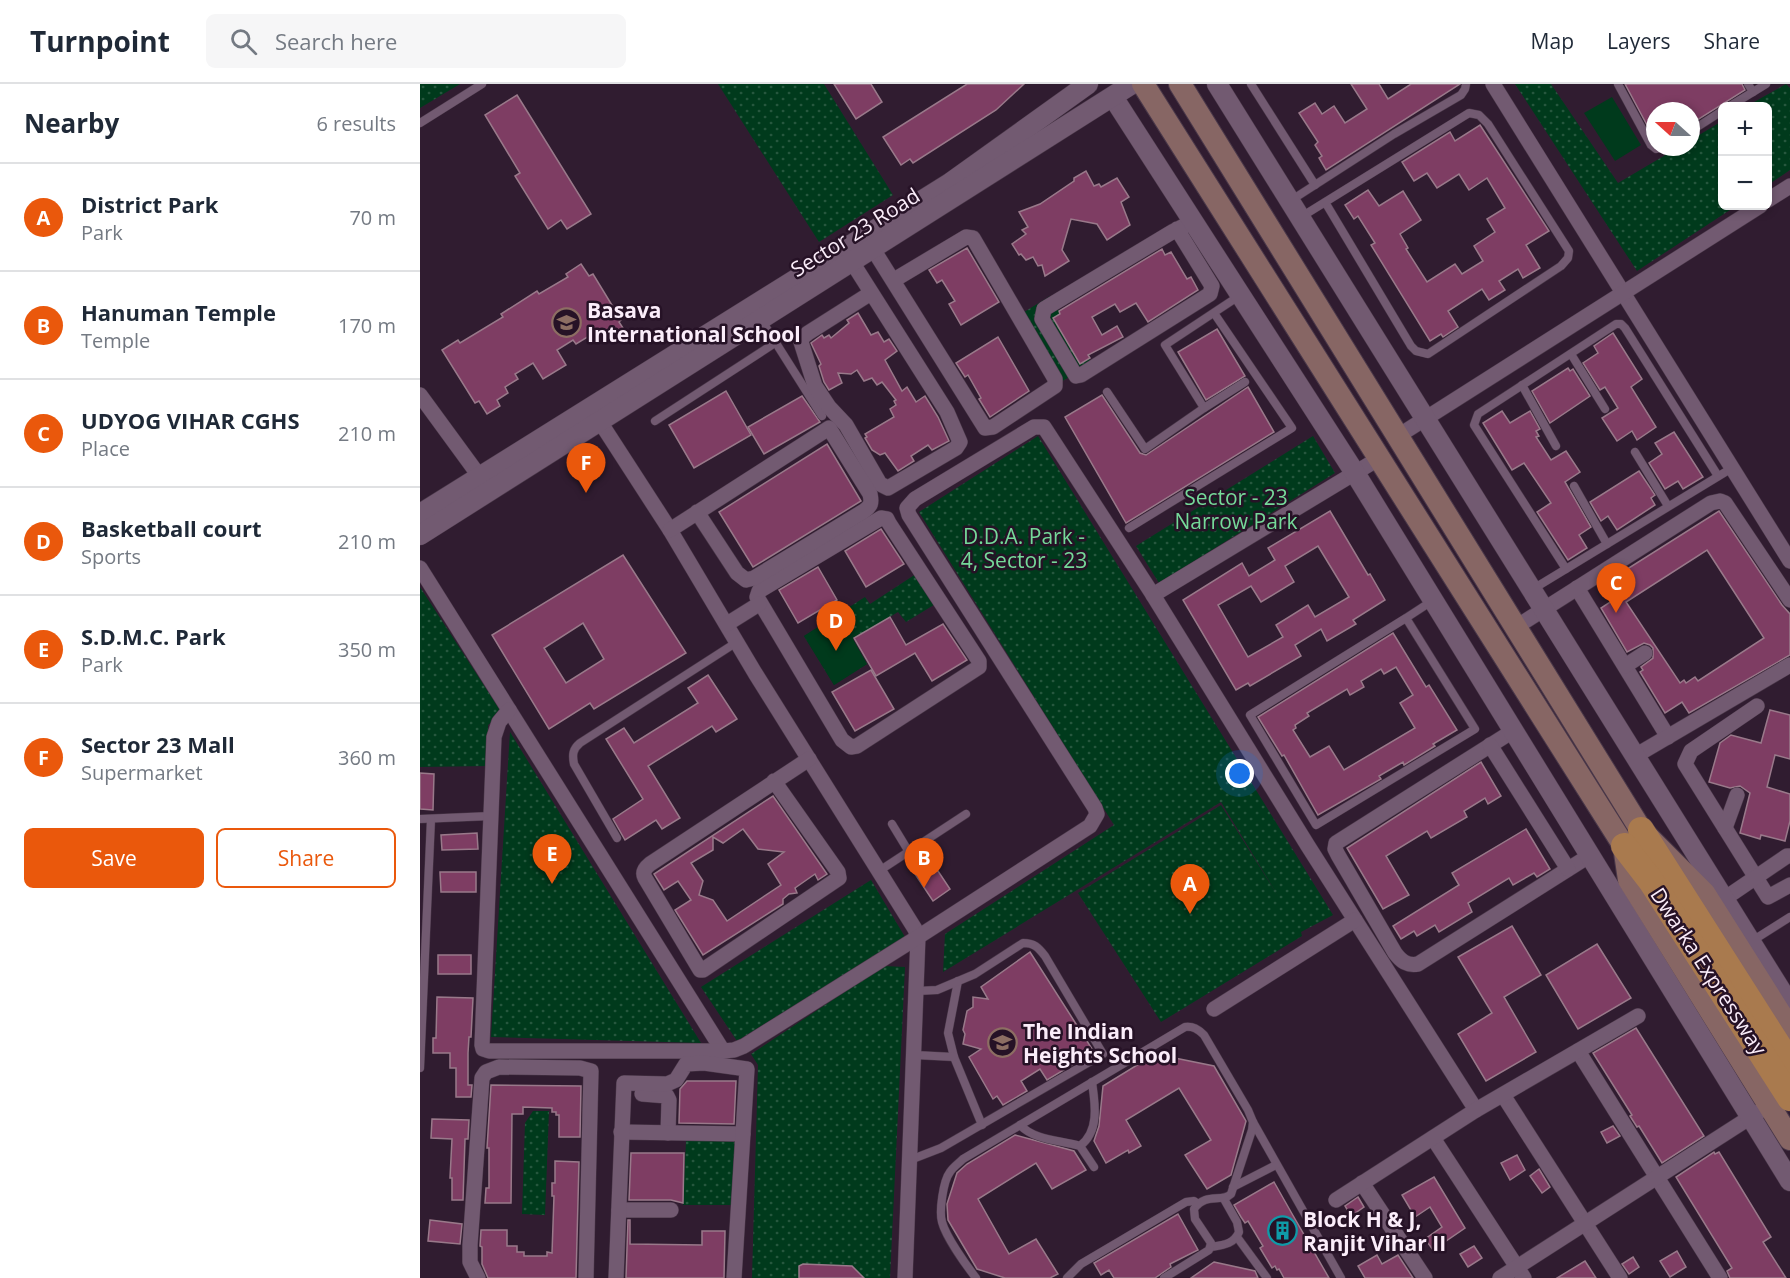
<!DOCTYPE html>
<meta charset="utf-8">
<style>
:root{--surface:#fff;--page:#f6f6f7;--text:#1f2937;--muted:#747a83;--line:#e0e1e3;--accent:#ea580c}
body{margin:0;font-family:"Open Sans",sans-serif;background:var(--page);color:var(--text)}
.controls{position:absolute;right:18px;top:18px;display:grid;overflow:hidden;border-radius:9px;box-shadow:0 3px 9px #0003}
.controls button{width:54px;height:54px;display:grid;place-items:center;padding:0;border:0;border-bottom:2px solid var(--line);background:var(--surface);color:var(--text);font:30px sans-serif}
.compass{position:absolute;left:1226px;top:18px;width:54px;height:54px;border-radius:50%;background:var(--surface);box-shadow:0 3px 9px #0003;rotate:291deg}
.you{position:absolute;left:820px;top:690px;width:21px;height:21px;margin:-15px;border:4px solid #fff;border-radius:50%;background:#1a73e8;box-shadow:0 0 0 9px #1a73e833}
.badge{display:grid;place-items:center;width:39px;height:39px;border-radius:50%;background:var(--accent);color:#fff;font-size:20px;font-weight:700}
.pin{position:absolute;translate:-50% -50px;filter:drop-shadow(0 2px 3px #0008)}
.pin::after{content:'';position:absolute;top:32px;width:21px;height:18px;background:inherit;clip-path:polygon(0 0,100% 0,50% 100%)}
.list{margin:0;padding:0;list-style:none}
h2{display:flex;justify-content:space-between;align-items:center;height:78px;margin:0;padding:0 24px;font-size:26px}
h2 small{font-size:20px;font-weight:400;color:var(--muted)}
.list li{display:grid;grid-template-columns:39px 1fr auto;gap:18px;align-items:center;box-sizing:border-box;height:108px;padding:0 24px;border-top:2px solid var(--line)}
.list b{display:block;font-size:22px;white-space:nowrap}
.list p{margin:0;font-size:20px;white-space:nowrap;color:var(--muted)}
.list em{font-size:20px;font-style:normal;color:var(--muted)}
.actions{display:flex;gap:12px;padding:18px 24px}
.actions a{flex:1;padding:14px 0;border:2px solid var(--accent);border-radius:9px;text-align:center;font-size:21px;color:var(--accent)}
.actions .main{background:var(--accent);color:#fff}
.icon{flex:none;width:33px;height:33px;fill:none;stroke:currentColor;stroke-width:2;stroke-linecap:round;stroke-linejoin:round}
.map{position:relative;flex:none;width:1370px;height:1194px;overflow:hidden}
header{display:flex;align-items:center;gap:36px;box-sizing:border-box;height:84px;padding:0 30px;background:var(--surface);border-bottom:2px solid var(--line)}
header strong{font-size:28px}
nav{display:flex;gap:33px;margin-inline-start:auto;font-size:21px}
.search{width:420px;height:54px;background:var(--page);display:flex;align-items:center;gap:15px;box-sizing:border-box;padding:0 21px;border-radius:9px;color:var(--muted);font-size:22px}
main{display:flex}
aside{flex:1;background:var(--surface)}
.map>svg:first-child{display:block}
.grass{fill:url(#grass-dots)}
.garden{fill:#003a1c}
.building{fill:#7e3d63;stroke:#99798a;stroke-width:1.5;fill-rule:evenodd}
.lines{fill:none;stroke-linecap:round;stroke-linejoin:round}
.service-casing{stroke:#4a3849;stroke-width:9}
.minor-casing{stroke:#4a3849;stroke-width:16}
.tertiary-casing{stroke:#4a3849;stroke-width:21}
.secondary-casing{stroke:#4a3849;stroke-width:24}
.trunk-casing{stroke:#4a3849;stroke-width:27}
.service{stroke:#725a71;stroke-width:8}
.minor{stroke:#725a71;stroke-width:15}
.tertiary{stroke:#725a71;stroke-width:20}
.secondary{stroke:#876664;stroke-width:22}
.trunk{stroke:#a97a4e;stroke-width:26}
.labels{text-anchor:middle;dominant-baseline:central;stroke-width:5;stroke-linejoin:round;paint-order:stroke}
.street-label{font-size:21px;fill:#fbedfa;stroke:#261226}
.poi-label{font-size:21px;font-weight:bold;fill:#fbedfa;stroke:#261226;text-anchor:start}
.park-label{font-size:21px;fill:#75d999;stroke:#261226}
</style>
<header>
<strong>Turnpoint</strong>
<div class="search"><svg class="icon" aria-label="search" viewBox="0 0 24 24"><circle cx="10" cy="10" r="6"/><path d="M15 15l6 6"/></svg>Search here</div>
<nav><a>Map</a><a>Layers</a><a>Share</a></nav>
</header>
<main>
<aside>
<h2>Nearby<small>6 results</small></h2>
<ul class="list">
<li><span class="badge">A</span><div><b>District Park</b><p>Park</p></div><em>70 m</em></li>
<li><span class="badge">B</span><div><b>Hanuman Temple</b><p>Temple</p></div><em>170 m</em></li>
<li><span class="badge">C</span><div><b>UDYOG VIHAR CGHS</b><p>Place</p></div><em>210 m</em></li>
<li><span class="badge">D</span><div><b>Basketball court</b><p>Sports</p></div><em>210 m</em></li>
<li><span class="badge">E</span><div><b>S.D.M.C. Park</b><p>Park</p></div><em>350 m</em></li>
<li><span class="badge">F</span><div><b>Sector 23 Mall</b><p>Supermarket</p></div><em>360 m</em></li>
</ul>
<div class="actions"><a class="main">Save</a><a>Share</a></div>
</aside>
<div class="map">
<svg width="1370" height="1194" viewBox="0 0 1370 1194">
<defs>
<pattern id="grass-dots" width="8" height="8" patternUnits="userSpaceOnUse" patternTransform="scale(1.5)"><rect width="8" height="8" fill="#003a1c"/><path d="M2 2h.1M6 6h.1" fill="none" stroke="#26573e" stroke-width="1.8" stroke-linecap="round"/></pattern>
</defs>
<rect width="100%" height="100%" fill="#301c30"/>
<g class="grass">
<path d="M0,0H40L0,24Z"/>
<path d="M298,0H404L473,111L399,158Z"/>
<path d="M1095,0H1131L1198,99L1259,63H1271V56L1302,37V122H1316L1217,187Z"/>
<path d="M1366,0L1370,4V86L1348,101V22H1327Z"/>
<path d="M630,212L672,279L641,298L601,230Z"/>
<path d="M618,352L913,831L881,848L882,852L741,938L658,809L801,721L858,812L801,718L523,888L525,850L694,741L499,428Z"/>
<path d="M893,352L915,389L739,499L716,462Z"/>
<path d="M499,488L517,519L486,538L478,528L433,555L447,580L414,601L384,552L445,513L450,520Z"/>
<path d="M0,503L82,629L68,641L70,682L0,683Z"/>
<path d="M90,648L281,959L71,953Z"/>
<path d="M451,796L485,853L317,957L281,903Z"/>
<path d="M464,882L485,883L470,1194H332L338,981L331,970Z"/>
<path d="M113,1027H129L125,1131L102,1130L105,1039Z"/>
<path d="M318,1054L311,1121H263L266,1057Z"/>
</g>
<g class="garden">
<path d="M1192,13L1221,61L1195,77L1164,29Z"/>
<path d="M418,531L447,580L414,601L384,552Z"/>
</g>
<g class="building">
<path d="M414,0H451L462,18L436,35Z"/>
<path d="M547,0H604L576,26L493,79L490,75L481,81L463,53Z"/>
<path d="M931,0H959L968,15L991,0H1040L906,86L899,74L902,72L895,61L898,58L879,29L895,19L902,30L914,22L925,39L947,25Z"/>
<path d="M1205,0H1322L1325,6L1271,40V27H1235V56Z"/>
<path d="M97,11L171,130L147,145L141,136L128,145L95,92L100,89L65,31Z"/>
<path d="M1060,41L1129,147L1106,161L1120,184L1103,194L1098,185L1079,197L1085,206L1069,216L1062,205L1028,227L1038,243L1023,253L1021,250L1010,257L951,161L955,159L938,132L934,135L925,121L948,106L959,122L983,107L1001,136L980,150L988,164L986,165L1007,198L1035,180L1042,190L1063,177L1054,162L1075,148L1067,135L1085,124L1067,94L1049,106L1039,90L1017,104L1007,89L994,97L982,78L1030,48L1035,57Z"/>
<path d="M666,87L674,102L679,100L681,103L697,94L709,113L701,118L710,141L687,156L677,140L651,135L642,166L649,177L625,192L622,181L618,182L613,173L606,176L601,170L599,171L592,160L606,150L602,146L608,143L599,128L620,120L654,97V94Z"/>
<path d="M547,164L579,218L541,241L529,220L535,217L522,196L517,199L509,186Z"/>
<path d="M742,165L745,171L751,168L767,195L771,193L778,206L728,238L716,219L700,228L695,220L672,233L682,251L697,242L703,253L668,271L670,274L660,280L633,234L640,230L639,227Z"/>
<path d="M161,180L169,192L173,190L201,236L199,238L203,244L187,254L184,248L171,256L169,252L156,260L153,256L137,266L146,281L123,295L113,279L95,290L98,295L85,303L88,309L77,316L80,322L67,330L59,317L55,319L22,266L38,256L40,259L83,233L81,230L117,207L119,210L148,193L146,190Z"/>
<path d="M438,229L451,251L458,248L464,258L469,255L477,267L465,276L482,307L487,303L496,318L505,312L518,333L529,357L512,366L508,361L491,372L494,377L478,387L465,369L460,371L452,366L445,354L447,353L445,350L474,333L470,325L476,321L474,317L476,316L462,298L457,301L452,294L444,297L437,286L431,290L418,289L422,299L409,306L404,298L399,282L401,280L391,259L402,251L404,254L409,251L411,254L429,239L427,236Z"/>
<path d="M797,245L825,292L786,316L758,268Z"/>
<path d="M1193,249L1222,295L1211,303L1236,343L1217,356L1212,347L1197,357L1182,334L1198,324L1185,303L1180,306L1163,279L1178,269L1174,262Z"/>
<path d="M578,253L609,307L570,333L559,315L561,314L548,291L545,293L536,279Z"/>
<path d="M1148,284L1150,287L1153,285L1170,312L1130,339L1112,307Z"/>
<path d="M828,303L854,348L706,439L645,333L682,311L720,369L726,371Z"/>
<path d="M306,307L331,351L274,384L249,341Z"/>
<path d="M382,312L400,338L344,370L328,343Z"/>
<path d="M1082,327L1090,339L1110,327L1120,345L1116,347L1119,352L1116,353L1131,376L1146,367L1160,388L1145,398L1171,443L1159,451L1167,464L1148,476L1117,428L1131,419L1104,379L1092,386L1063,339Z"/>
<path d="M1254,348L1283,393L1263,405L1258,397L1245,405L1229,379L1242,370L1235,359Z"/>
<path d="M407,360L441,417L333,483L299,428Z"/>
<path d="M1219,387L1235,411L1231,414L1235,421L1197,446L1188,432L1181,437L1170,418Z"/>
<path d="M910,427L948,491L950,490L965,516L933,536L936,540L907,557L901,545L875,561L881,572L830,602L828,599L816,606L763,516L822,479L829,492L855,476L848,464ZM898,462L929,513L895,533L888,521L856,541L863,553L828,573L798,521L831,502L841,518L874,498L865,482Z"/>
<path d="M1299,427L1362,521L1370,530V571L1269,629L1262,618L1245,629L1220,588L1223,586L1221,583L1233,574V564L1230,561L1224,559L1207,568L1181,524L1195,515L1185,499ZM1287,466L1344,554L1278,597L1275,593L1266,599L1264,596L1260,599L1206,518Z"/>
<path d="M461,445L484,480L446,503L425,467Z"/>
<path d="M203,471L266,569L174,625L170,619L129,645L72,551ZM163,539L184,575L146,599L124,564Z"/>
<path d="M398,483L417,516L378,539L359,506Z"/>
<path d="M470,533L486,561L523,540L547,576L512,597L495,569L456,592L434,554Z"/>
<path d="M973,549L1006,603L1009,601L1037,646L1013,660L1015,662L984,681L983,678L959,692L961,695L898,731L864,671L862,672L838,633ZM976,583L993,611L980,619L995,644L924,686L909,662L890,673L873,646L876,644L875,641L889,632L887,629L927,605L930,611L944,603L941,597L961,585L964,590Z"/>
<path d="M451,586L474,625L435,647L412,608Z"/>
<path d="M288,591L317,635L296,648L292,642L228,682L260,734L242,745L236,736L205,756L193,735L223,715L186,655L204,644L214,659L278,619L268,604Z"/>
<path d="M1350,626L1370,631V675L1355,671L1347,703L1370,710V737L1365,757L1341,751L1340,755L1320,749L1330,709L1320,702L1310,704L1289,698L1300,659L1311,651L1341,659Z"/>
<path d="M1061,678L1081,712L1068,720L1065,714L1044,727L1047,733L1011,754L1007,747L966,772L989,811L963,825L927,764Z"/>
<path d="M0,689L14,690L13,726L0,725Z"/>
<path d="M353,712L407,790L398,796L395,790L375,804L377,809L369,810L363,815V820L283,871L255,826L271,816L258,797L244,806L234,790ZM323,745L338,765L364,768L348,780L361,801L307,837L293,816L279,811L283,797L271,779L293,766V753L303,759Z"/>
<path d="M1106,745L1130,785L1117,793L1114,789L1093,801L1089,794L1048,819L1052,828L1019,848L1015,841L997,852L994,847L981,855L973,842L1039,801L1032,789Z"/>
<path d="M57,749L58,765L22,766L21,751Z"/>
<path d="M510,775L530,805L513,817L493,787Z"/>
<path d="M20,788H56V808H21Z"/>
<path d="M1092,842L1121,891L1084,913L1116,968L1066,997L1038,950L1072,929L1038,873Z"/>
<path d="M1177,860L1211,914L1158,945L1126,891Z"/>
<path d="M610,868L674,968L627,996L620,985L601,997L607,1007L583,1021L577,1012L573,1015L549,973L561,965L543,960L545,950L543,946L547,927L553,923V913L568,915L561,903Z"/>
<rect x="18" y="871" width="33" height="19"/>
<path d="M17,913L53,914L51,953H49L48,969V1001H52L51,1013H36V984H30V969H13V954H16Z"/>
<path d="M1216,944L1284,1052L1242,1079L1219,1042L1217,1043L1210,1032L1212,1031L1173,969Z"/>
<path d="M735,970L794,982L826,1037L811,1091L787,1105L765,1071L791,1056L759,1004L706,1036L721,1062L709,1069L708,1066L686,1079L674,1057L679,1042L683,1002Z"/>
<path d="M267,997H316L314,1040L259,1039L260,1005Z"/>
<path d="M71,1001L161,1002L160,1053H139V1031H136V1028H132V1024L103,1023V1030H92L91,1119H65L66,1104H69V1064H67Z"/>
<path d="M12,1035L49,1036L48,1055H45L43,1116H32V1094H30L32,1055L11,1054Z"/>
<path d="M1193,1042L1200,1052L1187,1059L1181,1048Z"/>
<path d="M595,1051L654,1067L666,1086L632,1105L616,1079L558,1115L589,1170L616,1155L638,1190L630,1194H585L557,1185L528,1136L527,1120L537,1089L547,1080Z"/>
<path d="M1294,1068L1295,1070L1299,1068L1351,1153L1343,1158L1366,1194H1310L1307,1187L1312,1184L1256,1093Z"/>
<path d="M211,1069H264L263,1119L251,1116H209Z"/>
<path d="M1097,1071L1105,1086L1090,1096L1081,1079Z"/>
<path d="M135,1077L159,1078L156,1194H68L62,1180V1163L60,1162L61,1146H87V1162H97V1168H104V1172H127V1168L132,1169L134,1112H132V1099H135Z"/>
<path d="M1119,1085L1130,1103L1122,1109L1110,1092Z"/>
<path d="M1014,1093L1045,1144L1013,1166L1005,1155L1022,1143L1010,1123L995,1133L982,1111Z"/>
<path d="M854,1098L871,1128L909,1194H864L859,1185L857,1186L855,1182L852,1184L840,1164L843,1162L828,1137L825,1139L821,1133L814,1121Z"/>
<path d="M938,1113L944,1123L931,1132L925,1122Z"/>
<path d="M758,1130L778,1166L750,1180L751,1183L735,1194H694L689,1186L681,1191L674,1179Z"/>
<path d="M10,1136L42,1140L40,1160L8,1157Z"/>
<path d="M208,1136H210V1160L282,1161V1147H305L304,1194H206Z"/>
<path d="M1054,1162L1062,1174L1048,1183L1040,1170Z"/>
<path d="M1257,1167L1266,1183L1250,1193L1240,1177Z"/>
<path d="M957,1171L962,1180L978,1171L993,1194H945L938,1182Z"/>
<path d="M1213,1173L1219,1183L1209,1190L1202,1180Z"/>
<path d="M1165,1177L1176,1194H1137Z"/>
<path d="M794,1178L835,1187L838,1194H771Z"/>
<path d="M383,1180L432,1182L444,1194H379V1182Z"/>
</g>
<g class="lines">
<defs>
<g id="service">
<path d="M831,0L895,101"/>
<path d="M1198,0L1231,61L1236,65L1244,63"/>
<path d="M1328,0L1333,8L1346,0"/>
<path d="M1310,22L1333,8"/>
<path d="M0,39L62,0"/>
<path d="M1271,47L1302,27"/>
<path d="M870,117L974,50L1041,11L1045,5L1046,0"/>
<path d="M881,133L1049,29L1059,31L1068,40L1149,167L1148,174L1141,182L1008,270L996,267L991,262L905,118"/>
<path d="M342,237L402,332"/>
<path d="M1151,270L1185,325"/>
<path d="M1102,301L1136,362"/>
<path d="M687,308L725,365L784,324L745,261L819,212"/>
<path d="M784,324L825,298"/>
<path d="M235,337L355,259"/>
<path d="M1215,368L1248,422"/>
<path d="M1154,402L1187,460"/>
<path d="M709,444L872,344L794,229"/>
<path d="M1146,485L1054,341L1058,330L1196,240H1201L1205,244L1298,392"/>
<path d="M1113,505L1312,384"/>
<path d="M986,534L830,631L896,741L1055,645L986,534L1012,517"/>
<path d="M0,735L71,732"/>
<path d="M472,740L489,768"/>
<path d="M197,754L154,680C152,670 153,665 160,659L317,558"/>
<path d="M459,787L546,730"/>
<path d="M1332,857L1370,833"/>
<path d="M538,897L528,949L534,973L562,1041"/>
<path d="M495,971L534,973"/>
<path d="M0,984L11,735"/>
<path d="M833,1038L921,1194"/>
<path d="M600,1041C615,1057 641,1056 660,1062L674,1083"/>
<path d="M660,1062C680,1047 675,1019 672,998"/>
<path d="M490,1076L521,1064L683,970L625,872C618,863 614,859 603,859L555,890L517,906L497,907"/>
<path d="M813,1103L856,1081"/>
<path d="M817,1153L847,1194"/>
<path d="M791,1163C804,1161 814,1160 819,1148L817,1138L804,1115"/>
<path d="M556,1194C546,1181 526,1153 522,1138C519,1128 523,1097 530,1088C533,1083 539,1079 543,1075L765,943C773,942 778,945 784,951L828,1026L833,1038L832,1046L811,1110C802,1119 786,1108 774,1125L775,1135L791,1159L789,1166L744,1194"/>
<path d="M647,1194L661,1180L766,1118L774,1117L778,1120"/>
</g>
<g id="minor">
<path d="M1073,0L1370,477"/>
<path d="M1348,116L1370,102"/>
<path d="M757,145L792,202L790,210L661,291L656,292L622,235L624,225L752,148L772,138"/>
<path d="M453,165L565,344L573,343L635,302V295L553,154L546,153L474,196"/>
<path d="M432,178L527,328L540,358L536,364L468,404L460,400L426,341L409,323L395,302L381,258L383,253L388,249L451,209"/>
<path d="M0,311L60,393"/>
<path d="M175,330L250,446L335,589L495,845L498,853L485,1194"/>
<path d="M978,352L1340,122"/>
<path d="M461,434L467,435L469,439L559,577V583L437,662L431,663L422,656L337,513L339,507Z"/>
<path d="M250,446L409,344L450,410C452,419 451,422 444,427L334,494L326,496L317,489L277,428"/>
<path d="M0,484L303,967"/>
<path d="M1157,504L1248,653"/>
<path d="M733,511L958,375"/>
<path d="M307,540L339,520"/>
<path d="M1096,543L1291,419L1300,417L1305,419L1370,516"/>
<path d="M1205,582L1225,569"/>
<path d="M1337,622L1271,667L1265,680L1348,813L1370,801"/>
<path d="M89,626L79,638L74,653L62,961L63,965L69,967H303L314,966L324,962L498,853L670,742L677,730L675,724L489,431L487,424L495,415L614,343H624L733,511L888,762L1056,1026"/>
<path d="M1093,647L916,759L915,765L918,771L975,869C981,877 987,882 998,880L1169,772"/>
<path d="M1070,661L1148,785"/>
<path d="M1215,672L1370,581"/>
<path d="M354,697L418,788L419,794L283,886H280L225,794C222,788 225,784 230,780L389,675"/>
<path d="M1305,744L1317,711"/>
<path d="M1304,815L1367,772H1370"/>
<path d="M794,925L935,836"/>
<path d="M1158,967L1300,1194"/>
<path d="M222,1010L247,1012L249,1016L248,1049"/>
<path d="M1083,1011L1200,1194"/>
<path d="M201,1048L323,1050"/>
<path d="M1013,1054L1104,1194"/>
<path d="M942,1099L1005,1194"/>
<path d="M916,1116L1056,1026L1218,932"/>
<path d="M199,1126H251"/>
<path d="M58,1194L50,1178V1161L62,994L66,988L79,983L160,984L171,987L166,1194"/>
<path d="M196,1194L204,999L247,1000L256,996L266,980L284,979L327,985L314,1194"/>
<path d="M1080,1194L1340,1027"/>
</g>
<g id="tertiary">
<path d="M797,0L1370,921"/>
<path d="M693,13L935,389L1370,1097"/>
<path d="M0,430L530,99L668,0"/>
<path d="M0,451L712,0"/>
</g>
<g id="secondary">
<path d="M723,0L1204,762L1209,796L1370,1055"/>
<path d="M760,0L1221,746L1284,809L1370,945"/>
</g>
<g id="trunk">
<path d="M1221,746L1370,980"/>
<path d="M1204,762L1231,797L1370,1014"/>
</g>
</defs>
<use href="#service" class="service-casing"/>
<use href="#minor" class="minor-casing"/>
<use href="#tertiary" class="tertiary-casing"/>
<use href="#secondary" class="secondary-casing"/>
<use href="#trunk" class="trunk-casing"/>
<use href="#service" class="service"/>
<use href="#minor" class="minor"/>
<use href="#tertiary" class="tertiary"/>
<use href="#secondary" class="secondary"/>
<use href="#trunk" class="trunk"/>
</g>
<defs>
<symbol id="school-ring" viewBox="-11 -11 22 22"><circle r="9.5" fill="#261226" stroke="#8d6e63" stroke-width="1.5"/><path d="M0-5L7-2L0 1L-7-2ZM-4 1L0 2.5L4 1V4Q0 6-4 4Z" fill="#8d6e63"/></symbol>
<symbol id="building-ring" viewBox="-11 -11 22 22"><circle r="9.5" fill="#261226" stroke="#0f9aa8" stroke-width="1.5"/><path d="M-4-6H4V6H1V3H-1V6H-4ZM-2.5-4.3h1.7v1.8h-1.7ZM.8-4.3h1.7v1.8H.8ZM-2.5-1h1.7V.8h-1.7ZM.8-1h1.7V.8H.8Z" fill="#0f9aa8"/></symbol>
</defs>
<g fill-rule="evenodd">
<use href="#school-ring" x="130" y="222" width="33" height="33"/>
<use href="#school-ring" x="566" y="942" width="33" height="33"/>
<use href="#building-ring" x="846" y="1130" width="33" height="33"/>
</g>
<g class="labels">
<g class="street-label">
<text transform="translate(435 148) rotate(-32)">Sector 23 Road</text>
<text transform="translate(1289 887) rotate(57)">Dwarka Expressway</text>
</g>
<g class="poi-label">
<text x="167" y="226">Basava<tspan x="167" dy="24">International School</tspan></text>
<text x="603" y="947">The Indian<tspan x="603" dy="24">Heights School</tspan></text>
<text x="883" y="1135">Block H &amp; J,<tspan x="883" dy="24">Ranjit Vihar II</tspan></text>
</g>
<g class="park-label">
<text x="816" y="413">Sector - 23<tspan x="816" dy="24">Narrow Park</tspan></text>
<text x="604" y="452">D.D.A. Park -<tspan x="604" dy="24">4, Sector - 23</tspan></text>
</g>
</g>
</svg>
<div class="controls">
<button>+</button>
<button>−</button>
</div>
<svg class="compass" viewBox="-18 -18 36 36"><path d="M0-13l5 13h-10z" fill="#e53935"/><path d="M0 13l5-13h-10z" fill="#747a83"/></svg>
<div class="you"></div>
<div class="pin badge" style="left:770px;top:830px">A</div>
<div class="pin badge" style="left:504px;top:804px">B</div>
<div class="pin badge" style="left:1196px;top:529px">C</div>
<div class="pin badge" style="left:416px;top:567px">D</div>
<div class="pin badge" style="left:132px;top:800px">E</div>
<div class="pin badge" style="left:166px;top:409px">F</div>
</div>
</main>
